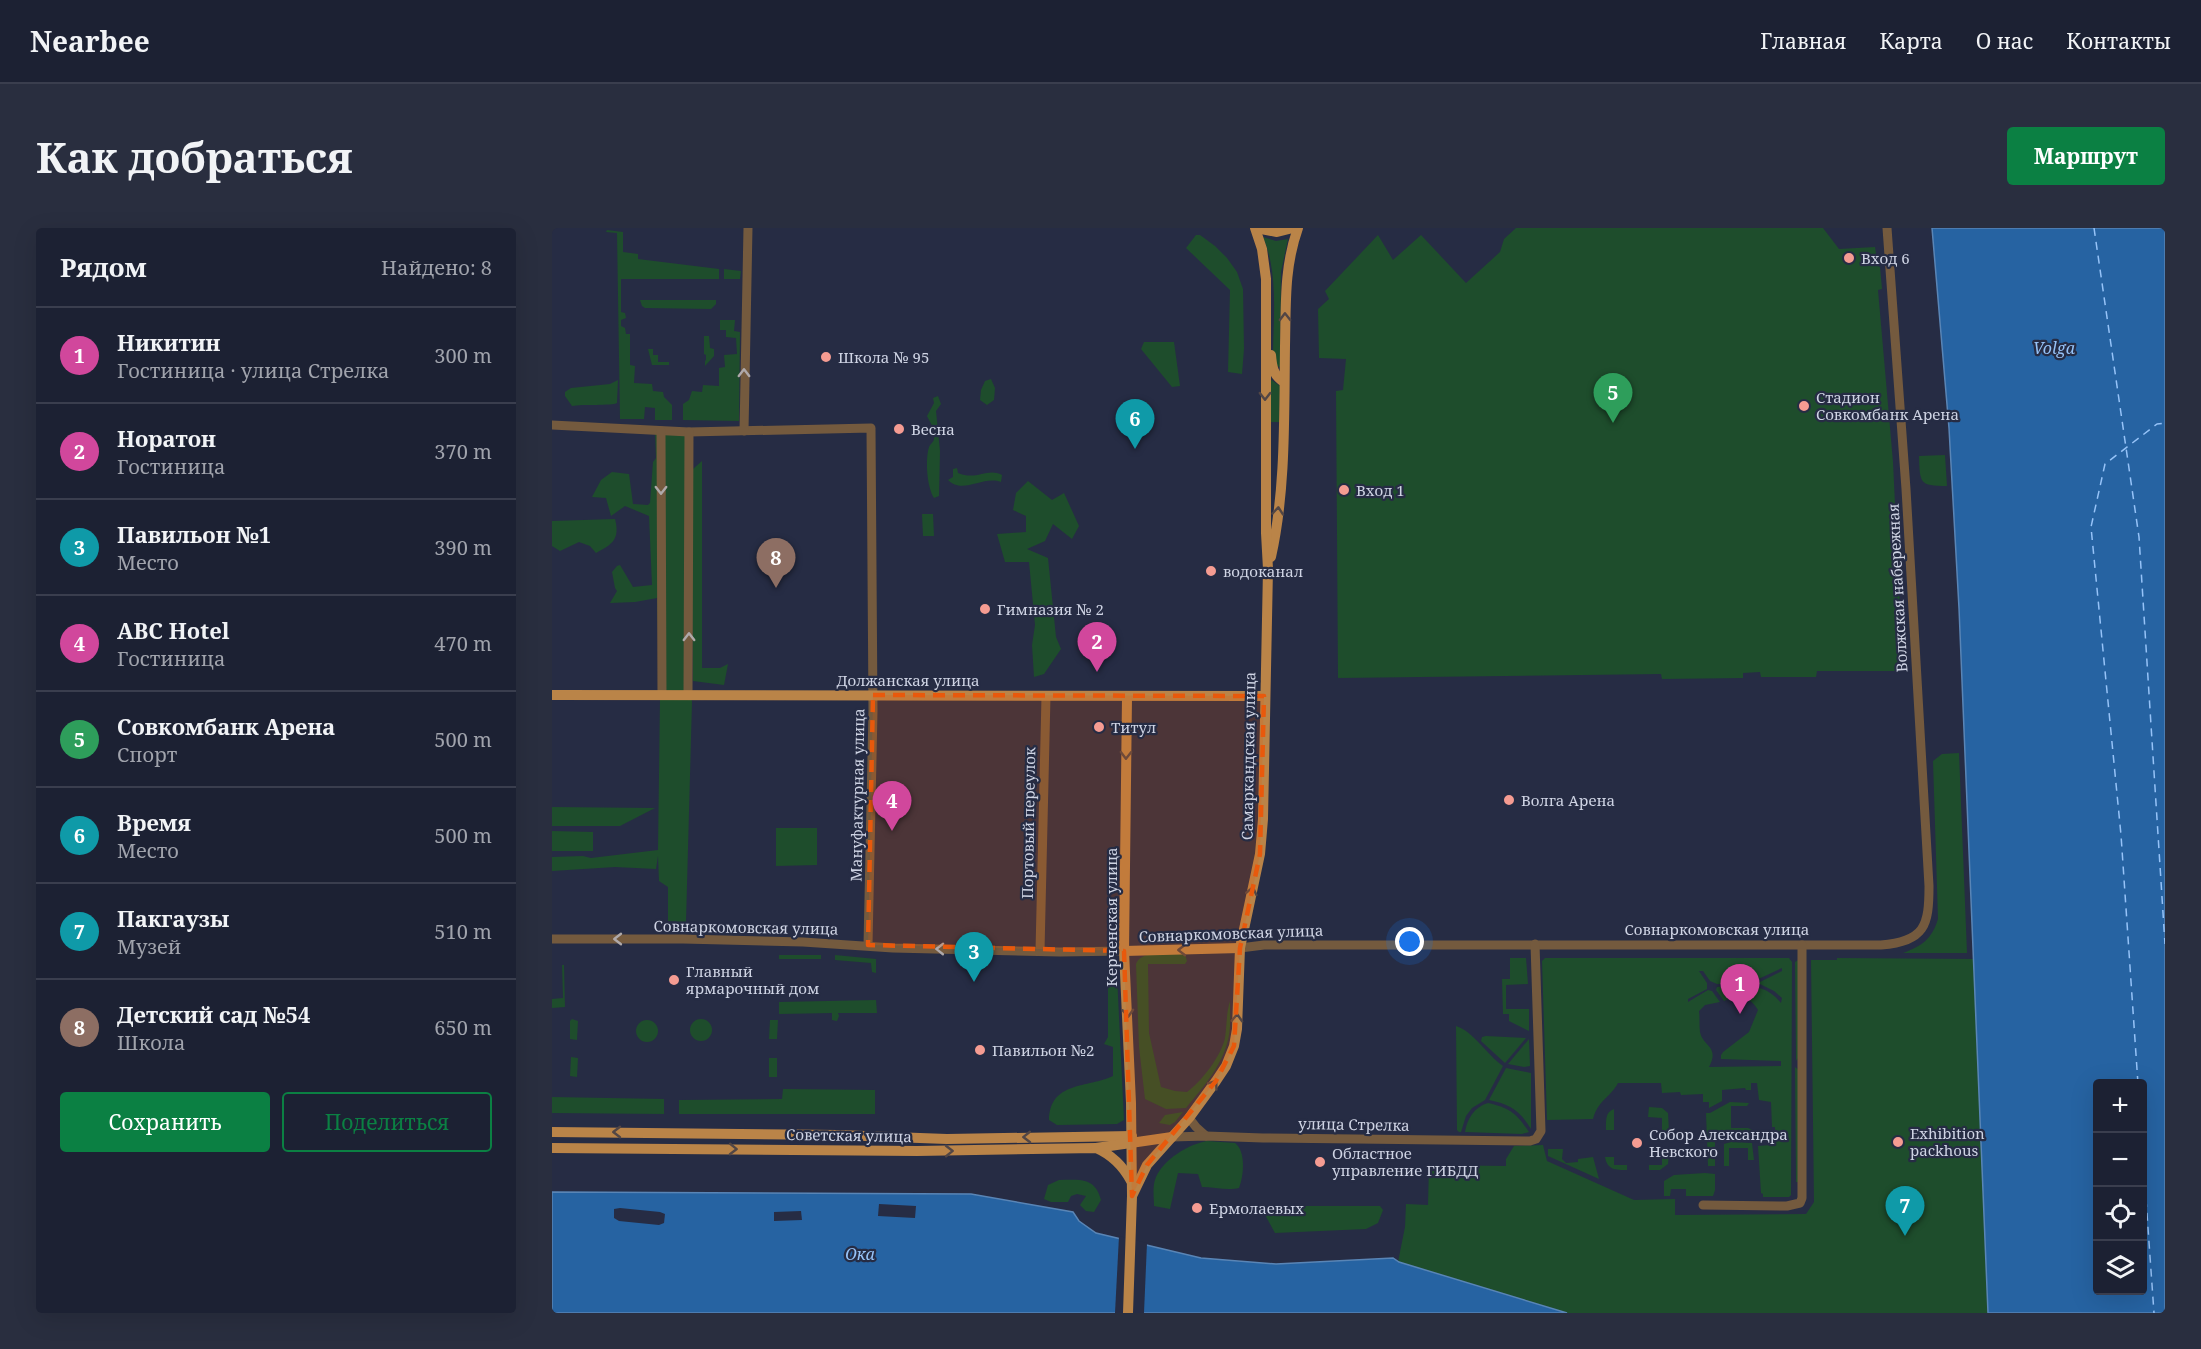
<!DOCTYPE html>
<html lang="ru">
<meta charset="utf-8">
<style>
:root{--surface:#1c2133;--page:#292e3f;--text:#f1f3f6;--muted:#a0a3ac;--line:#3a3e4e;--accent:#0b8043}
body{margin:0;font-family:"Noto Serif",serif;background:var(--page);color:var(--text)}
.controls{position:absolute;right:18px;bottom:18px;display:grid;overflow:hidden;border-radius:6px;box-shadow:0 6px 24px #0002}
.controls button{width:54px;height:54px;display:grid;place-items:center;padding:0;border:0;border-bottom:2px solid var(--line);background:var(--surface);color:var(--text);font:30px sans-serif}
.you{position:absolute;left:858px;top:714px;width:21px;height:21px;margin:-15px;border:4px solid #fff;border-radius:50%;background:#1a73e8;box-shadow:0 0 0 9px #1a73e833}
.badge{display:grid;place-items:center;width:39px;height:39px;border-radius:50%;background:var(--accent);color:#fff;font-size:20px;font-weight:700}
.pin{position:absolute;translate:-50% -50px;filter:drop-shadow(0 2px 3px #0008)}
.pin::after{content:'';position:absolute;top:32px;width:21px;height:18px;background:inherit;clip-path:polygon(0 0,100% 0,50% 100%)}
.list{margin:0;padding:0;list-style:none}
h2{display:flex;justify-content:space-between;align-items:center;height:78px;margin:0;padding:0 24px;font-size:26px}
h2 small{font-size:20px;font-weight:400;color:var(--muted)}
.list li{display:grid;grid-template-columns:39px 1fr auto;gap:18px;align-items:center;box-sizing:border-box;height:96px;padding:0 24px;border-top:2px solid var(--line)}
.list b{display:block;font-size:22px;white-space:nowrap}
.list p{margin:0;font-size:20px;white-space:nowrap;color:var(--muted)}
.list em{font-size:20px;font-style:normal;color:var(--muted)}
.actions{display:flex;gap:12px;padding:18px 24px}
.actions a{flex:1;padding:14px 0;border:2px solid var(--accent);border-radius:6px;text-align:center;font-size:21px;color:var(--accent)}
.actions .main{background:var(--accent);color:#fff}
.icon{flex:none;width:33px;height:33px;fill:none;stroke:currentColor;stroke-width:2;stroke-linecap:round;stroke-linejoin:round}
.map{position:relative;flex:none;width:1613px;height:1085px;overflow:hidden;border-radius:6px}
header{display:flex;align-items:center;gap:36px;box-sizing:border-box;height:84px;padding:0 30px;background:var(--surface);border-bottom:2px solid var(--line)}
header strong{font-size:28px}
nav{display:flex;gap:33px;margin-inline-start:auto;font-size:21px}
.intro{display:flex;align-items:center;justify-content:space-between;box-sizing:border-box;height:144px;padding:0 36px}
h1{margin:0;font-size:42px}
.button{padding:15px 27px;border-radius:6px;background:var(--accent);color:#fff;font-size:21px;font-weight:700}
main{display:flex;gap:36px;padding:0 36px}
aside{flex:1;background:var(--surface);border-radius:6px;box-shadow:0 6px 24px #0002}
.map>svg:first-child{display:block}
.green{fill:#1e4d2c;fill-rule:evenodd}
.water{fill:#2663a2;stroke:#5985b6;stroke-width:1.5;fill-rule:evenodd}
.pier{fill:#262c44}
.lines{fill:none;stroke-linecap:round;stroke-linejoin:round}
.ferry{stroke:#96c3f8;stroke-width:1.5;stroke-dasharray:8 6;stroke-linecap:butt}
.minor{stroke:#745a3e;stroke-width:9}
.major{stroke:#ba8448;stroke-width:10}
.oneway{stroke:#524645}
.oneway2{stroke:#afa9aa}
.marked{fill:#e8590c;fill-opacity:0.2;stroke:#e8590c;stroke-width:4.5;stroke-dasharray:12 8;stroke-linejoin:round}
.poi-dot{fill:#f59c92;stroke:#262c44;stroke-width:2}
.labels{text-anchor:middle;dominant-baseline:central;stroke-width:4.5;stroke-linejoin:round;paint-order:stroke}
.poi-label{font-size:15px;fill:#cfd4e4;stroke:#262c44;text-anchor:start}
.street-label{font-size:15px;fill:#cfd4e4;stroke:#262c44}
.water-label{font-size:16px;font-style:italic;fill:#96c3f8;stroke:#262c44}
</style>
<header>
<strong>Nearbee</strong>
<nav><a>Главная</a><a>Карта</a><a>О нас</a><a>Контакты</a></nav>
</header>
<div class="intro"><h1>Как добраться</h1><a class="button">Маршрут</a></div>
<main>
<aside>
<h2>Рядом<small>Найдено: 8</small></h2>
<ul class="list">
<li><span class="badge" style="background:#d1479c">1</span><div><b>Никитин</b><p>Гостиница · улица Стрелка</p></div><em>300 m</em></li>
<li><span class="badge" style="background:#d1479c">2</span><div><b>Норатон</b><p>Гостиница</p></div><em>370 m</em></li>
<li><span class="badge" style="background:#0f9aa8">3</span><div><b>Павильон №1</b><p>Место</p></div><em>390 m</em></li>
<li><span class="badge" style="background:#d1479c">4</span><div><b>ABC Hotel</b><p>Гостиница</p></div><em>470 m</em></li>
<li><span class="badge" style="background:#2e9e5b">5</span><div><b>Совкомбанк Арена</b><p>Спорт</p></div><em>500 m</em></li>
<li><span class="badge" style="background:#0f9aa8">6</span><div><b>Время</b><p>Место</p></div><em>500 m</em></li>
<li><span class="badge" style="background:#0f9aa8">7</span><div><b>Пакгаузы</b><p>Музей</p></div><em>510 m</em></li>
<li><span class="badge" style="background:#8d6e63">8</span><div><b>Детский сад №54</b><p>Школа</p></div><em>650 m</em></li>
</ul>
<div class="actions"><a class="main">Сохранить</a><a>Поделиться</a></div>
</aside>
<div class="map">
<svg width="1613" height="1085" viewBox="0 0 1613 1085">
<rect width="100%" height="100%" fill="#262c44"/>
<g class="green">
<path d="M964,0H1271L1287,21L1323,19L1326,38L1328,39L1330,61L1326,62L1341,234L1351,443H1265L1264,449H1209L1208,444L1191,445V450L1110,451L1109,446L786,450L784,163L791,162L794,131L767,130L766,81L777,71L773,63L826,7L841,32L869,7L914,55L948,24L952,11Z"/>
<path d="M55,2L71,4V24L86,26V31L167,41V51H69V84L73,85L74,90L69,92V98L73,100L74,106H78V137L83,138L82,155L100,156L101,163L111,164L112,169L120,177V192H103V180L93,179L92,191H68L65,5L54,4Z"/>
<path d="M644,7H648L663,18L675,30L685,44L691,61L692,121L690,146L676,144L678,62L634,20Z"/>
<path d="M711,9L724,13L736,11L729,44L728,139L724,138L721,130C721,91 727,46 711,9Z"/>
<path d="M172,41L189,43L188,51H172Z"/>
<path d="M88,72H164V76L159,81L93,80L90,78Z"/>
<path d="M168,92H183L182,103L188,104L187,193L131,192V176L137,172L140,163L150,164L151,157L167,158V140L173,139L172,127L185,126L184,110L174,109V102H168Z"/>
<path d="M152,108H157L158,120L162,121V128L153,138V133L154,132V127L152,126Z"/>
<path d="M592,114H622L628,158L620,159L589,121Z"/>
<path d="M96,121H101V127H106V134H117V137H100Z"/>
<path d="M439,151L443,160L442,172L435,177L428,172L429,162L433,153Z"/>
<path d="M718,151L728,158L727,194H717Z"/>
<path d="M66,152L65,175C60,178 30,176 20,178L13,168V164L19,160L58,156Z"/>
<path d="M386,168L389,176L384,183L388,223L387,268L382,270C375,259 373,232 377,219C378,216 382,214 382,211C384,203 378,194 375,188L382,175L381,170Z"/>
<path d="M103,206H140L141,241L150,233V440H168L176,436L172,457L141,453L140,365L138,454L140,474L134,694L116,693V659L107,653L106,628L104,641L63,639L0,643V629L31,628L39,630L106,622L108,470L105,370L83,374L58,375L65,363L63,360L60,344L65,338L68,337L81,359L100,357L97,288L73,278L59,288L54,270L40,269L49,252L60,244L77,246L81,276L96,277L98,275L101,234L104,230Z"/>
<path d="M1393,227L1395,258C1367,258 1368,255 1367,228Z"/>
<path d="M405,240L406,245C425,253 435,239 450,247L449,254C431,247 411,267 396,252L401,249V241Z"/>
<path d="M476,253L500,272L512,265L527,298L520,311L501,296L493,313L475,321L496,330L504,409L509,421L492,446L482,449L480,417L483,397L477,334H453L445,306L474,304V288L461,282L464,265Z"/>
<path d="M370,286H381L382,308H371Z"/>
<path d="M63,291C68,311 61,316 44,325L38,318L27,314L8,323L0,318V293Z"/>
<path d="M1407,525L1415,725H1351C1370,718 1380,711 1386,691L1381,533L1390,526Z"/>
<path d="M0,579L103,580L68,598H0Z"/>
<path d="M224,600H265V637L224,638Z"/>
<path d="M0,603L41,604V623H0Z"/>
<path d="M633,726L635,733L633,736H596L597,805L609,859L623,863L635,864C650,853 669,828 673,810C675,797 674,786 678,773C678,784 679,796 677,807C672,836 652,858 634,880L614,881L593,871L587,819L584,736C589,721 619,726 633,726Z"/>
<rect x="227" y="727" width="42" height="4"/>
<path d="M283,727L324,731V745L320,744L319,735L283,732Z"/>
<path d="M958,730H974L976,756L954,757V781H977V803L957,793V786H951L950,751H958Z"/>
<path d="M993,730H1237L1240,734L1239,967L1237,969H1211V966L1209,965L1206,918L1219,917V912H1223V899H1220L1219,874L1207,872L1205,855H1199V862H1194L1193,860L1170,862V873L1157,880V874H1151V866L1129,867L1128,864L1110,865L1109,855H1066C1058,870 1046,872 1041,891L995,892L990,733ZM1230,740V743L1206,755L1222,763L1230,770L1229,775C1213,754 1189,756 1165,759L1164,762L1172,773C1186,765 1198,768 1206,782L1197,804L1171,824L1169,827V831L1229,833V838L1157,839C1168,818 1151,819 1148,804C1147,797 1148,790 1147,783L1153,777L1168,774L1160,763L1156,762L1136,774V771L1155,761V755L1147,743H1151L1158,753L1165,756L1200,754Z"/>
<path d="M1285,730L1422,731L1436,1085H1015L846,1034L853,999L854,976L876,977L877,937L954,938V931L962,918L991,917L995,933L1082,972L1123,971V987L1254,986L1262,974L1259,732H1285Z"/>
<path d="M1246,732V830L1244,833L1243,734Z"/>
<path d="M10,737H12L13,779L0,780V771L11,770Z"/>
<path d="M559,747H565L572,892L565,896L505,897L497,892C498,853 536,860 561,848V819L552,816L556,809V750Z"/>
<path d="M324,772L325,785H286L287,788L285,793L280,792V785L227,786V774Z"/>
<circle cx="149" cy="802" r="11"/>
<path d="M20,791L26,793L25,812L18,811V793Z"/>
<circle cx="95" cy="803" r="11"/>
<path d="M218,792H226L225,811H217Z"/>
<path d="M904,798C921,803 935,827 951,838L933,872L920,880L914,888L909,904H907L905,902Z"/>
<path d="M934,808L974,810L953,835L929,813L930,809Z"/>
<path d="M977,811L978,838L972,839L956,836Z"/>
<path d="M19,829L26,830L25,849L18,848Z"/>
<rect x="217" y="830" width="8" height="19"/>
<path d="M1243,839L1247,842V954H1244Z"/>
<path d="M954,840L979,845V901C968,883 958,876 937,872Z"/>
<path d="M231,861L323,862V886H127V872L230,871Z"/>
<path d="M0,869L112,871V886L0,885Z"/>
<path d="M1178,874L1197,875L1195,878H1179V900H1196L1200,902L1201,904L1163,907V938H1156L1154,885H1158Z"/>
<path d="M936,875C958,880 964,885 977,904L970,906L913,904C915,891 922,879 936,875Z"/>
<path d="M1097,879L1110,880L1116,885L1117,904L1110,903V890L1096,889Z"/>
<path d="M1062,881V902H1054C1054,893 1053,884 1062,881Z"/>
<path d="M631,884L623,894L618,897L607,895L613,887Z"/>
<path d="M655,913L683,915C694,923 692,948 687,960C676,963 662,959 650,959L646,946L626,945L618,981L602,978C602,969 600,958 604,949C612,931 637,916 655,913Z"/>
<path d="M1179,914L1200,915L1202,932H1196V920H1177V938H1172V916Z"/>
<path d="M996,921H1011L1010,931L1014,935L1026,934V931L1041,929L1047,951L996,928Z"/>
<path d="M1110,925H1117L1116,936L1108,942H1097V937H1110Z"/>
<path d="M1053,929H1062V937H1075V942C1064,942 1055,942 1053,929Z"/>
<path d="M1153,945L1163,946V962L1161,968H1134V961H1119L1118,968H1112V953L1122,947Z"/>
<path d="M507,952C528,952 543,949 549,972L542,984L534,983L528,977L534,968L525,966L519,968L516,974H499L492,971L496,957Z"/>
<path d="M715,978H828L831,982L826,995L814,1001L723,1005L712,985Z"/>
</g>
<g class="water">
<path d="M1380,0H1613V1085H1436L1407,380L1397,200ZM1546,856H1590V1062H1546Z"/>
<path d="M0,964L419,966L521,984L527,993L544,1005L649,1030L724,1036L841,1030L847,1034L1015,1085H0Z"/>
</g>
<g class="pier">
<path d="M327,976L364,978L363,990L326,988Z"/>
<path d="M68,980L108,984L113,986L112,995L107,997L67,993L62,990V981Z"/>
<path d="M249,983L250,992L222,993V984Z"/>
<path d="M567,1008L595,1015L592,1085H563Z"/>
</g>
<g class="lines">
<g class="ferry">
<path d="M1542,0L1587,309L1613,716"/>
<path d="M1586,856L1569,607L1539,299L1553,236L1605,196L1613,195"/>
<path d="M1590,915L1602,1085"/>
</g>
<g class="minor">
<path d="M0,197L137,204L319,200L321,483L316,717"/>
<path d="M109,203L110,467"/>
<path d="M192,203L196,0"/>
<path d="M136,467L137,204"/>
<path d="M0,711H131L251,714L341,720L508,724L572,723"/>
<path d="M688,720L712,717H1329C1373,713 1377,698 1377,658L1354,261L1335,0"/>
<path d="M488,723L494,468"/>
<path d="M637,890L644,899L654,908"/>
<path d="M620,909L654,908L711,910L978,913L984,911L989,903L983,716"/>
<path d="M1151,977L1235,978L1248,975L1250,970V717"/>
</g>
<g class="major">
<path d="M704,0L725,4L741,0"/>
<path d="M719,127C720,139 721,147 732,154"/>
<path d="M719,329C734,262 732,186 733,118C734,77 732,39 746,0"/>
<path d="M0,467L712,468"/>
<path d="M575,469L572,723L579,875L580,968L576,1085"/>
<path d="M572,723L688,720"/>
<path d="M0,904L286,907L395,911L580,908"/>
<path d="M0,920L365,923L544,920C560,927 571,938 579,953"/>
<path d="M544,920L620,909"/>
<path d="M580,968L595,937L637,890L664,853L674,838L682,818L685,801L688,720L708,626L711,591L716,341L714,305V51L710,21L703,0"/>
</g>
</g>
<defs><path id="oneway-chevron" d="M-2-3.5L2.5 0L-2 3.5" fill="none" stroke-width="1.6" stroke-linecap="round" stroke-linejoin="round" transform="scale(1.5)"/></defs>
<g class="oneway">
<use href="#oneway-chevron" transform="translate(733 89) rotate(-91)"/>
<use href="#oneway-chevron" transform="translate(713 168) rotate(90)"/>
<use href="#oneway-chevron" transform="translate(726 283) rotate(-85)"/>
<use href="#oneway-chevron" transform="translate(574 527) rotate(91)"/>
<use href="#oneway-chevron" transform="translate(700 663) rotate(-77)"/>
<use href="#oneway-chevron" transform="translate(630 722) rotate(-180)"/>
<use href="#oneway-chevron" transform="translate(576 785) rotate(87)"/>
<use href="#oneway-chevron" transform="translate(685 790) rotate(-88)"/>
<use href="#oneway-chevron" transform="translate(662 856) rotate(-54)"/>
<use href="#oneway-chevron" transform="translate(65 904) rotate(-180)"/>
<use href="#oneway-chevron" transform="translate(475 909) rotate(179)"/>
<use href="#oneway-chevron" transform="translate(181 921) rotate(1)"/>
<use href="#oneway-chevron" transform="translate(397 923) rotate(-1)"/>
</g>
<g class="oneway2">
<use href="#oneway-chevron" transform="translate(192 145) rotate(-90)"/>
<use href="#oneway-chevron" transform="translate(109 262) rotate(90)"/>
<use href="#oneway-chevron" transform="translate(137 409) rotate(-90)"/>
<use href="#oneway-chevron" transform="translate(66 711) rotate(180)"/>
<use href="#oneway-chevron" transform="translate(388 721) rotate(-179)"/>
</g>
<path class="marked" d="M321,467L712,468L708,626L688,720L682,818L664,853L595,937L580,968L572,723L316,717Z"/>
<g class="poi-dot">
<circle cx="1297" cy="30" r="6"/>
<circle cx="274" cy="129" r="6"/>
<circle cx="1252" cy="178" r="6"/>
<circle cx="347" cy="201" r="6"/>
<circle cx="792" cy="262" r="6"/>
<circle cx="659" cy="343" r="6"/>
<circle cx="433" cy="381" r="6"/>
<circle cx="547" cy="499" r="6"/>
<circle cx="957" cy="572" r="6"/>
<circle cx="122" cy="752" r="6"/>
<circle cx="428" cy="822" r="6"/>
<circle cx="1346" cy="914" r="6"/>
<circle cx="1085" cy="915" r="6"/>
<circle cx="768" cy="934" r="6"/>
<circle cx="645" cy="980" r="6"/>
</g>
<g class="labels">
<g class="poi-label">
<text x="1309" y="30">Вход 6</text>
<text x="286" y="129">Школа № 95</text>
<text x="1264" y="169">Стадион<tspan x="1264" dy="17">Совкомбанк Арена</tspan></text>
<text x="359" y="201">Весна</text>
<text x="804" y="262">Вход 1</text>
<text x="671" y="343">водоканал</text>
<text x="445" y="381">Гимназия № 2</text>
<text x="559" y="499">Титул</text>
<text x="969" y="572">Волга Арена</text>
<text x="134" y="743">Главный<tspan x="134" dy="17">ярмарочный дом</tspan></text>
<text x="440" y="822">Павильон №2</text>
<text x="1358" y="905">Exhibition<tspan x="1358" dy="17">packhous</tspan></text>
<text x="1097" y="906">Собор Александра<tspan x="1097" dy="17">Невского</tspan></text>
<text x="780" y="925">Областное<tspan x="780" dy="17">управление ГИБДД</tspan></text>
<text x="657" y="980">Ермолаевых</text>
</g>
<g class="street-label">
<text transform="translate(1345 360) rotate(-93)">Волжская набережная</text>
<text x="356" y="452">Должанская улица</text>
<text transform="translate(696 528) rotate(-89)">Самаркандская улица</text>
<text transform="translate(305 567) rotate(-89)">Мануфактурная улица</text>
<text transform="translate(476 595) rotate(-89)">Портовый переулок</text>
<text transform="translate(559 689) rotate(-90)">Керченская улица</text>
<text transform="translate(194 699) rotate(1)">Совнаркомовская улица</text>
<text x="1165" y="701">Совнаркомовская улица</text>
<text transform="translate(679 705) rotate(-2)">Совнаркомовская улица</text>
<text transform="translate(802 896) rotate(1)">улица Стрелка</text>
<text transform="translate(297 907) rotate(1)">Советская улица</text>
</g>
<g class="water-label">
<text x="1502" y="120">Volga</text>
<text x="308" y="1026">Ока</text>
</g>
</g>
</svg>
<div class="controls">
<button>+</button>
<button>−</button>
<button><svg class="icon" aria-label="locate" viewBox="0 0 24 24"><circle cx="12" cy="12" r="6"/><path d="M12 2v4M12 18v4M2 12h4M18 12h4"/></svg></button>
<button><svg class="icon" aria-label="layers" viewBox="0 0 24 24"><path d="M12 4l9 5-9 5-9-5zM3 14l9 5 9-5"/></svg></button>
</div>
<div class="you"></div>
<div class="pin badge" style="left:1188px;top:786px;background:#d1479c">1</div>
<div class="pin badge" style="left:545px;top:444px;background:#d1479c">2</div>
<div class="pin badge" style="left:422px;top:754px;background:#0f9aa8">3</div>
<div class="pin badge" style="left:340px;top:603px;background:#d1479c">4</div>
<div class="pin badge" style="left:1061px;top:195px;background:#2e9e5b">5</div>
<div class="pin badge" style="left:583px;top:221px;background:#0f9aa8">6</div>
<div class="pin badge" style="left:1353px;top:1008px;background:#0f9aa8">7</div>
<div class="pin badge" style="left:224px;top:360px;background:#8d6e63">8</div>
</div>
</main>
